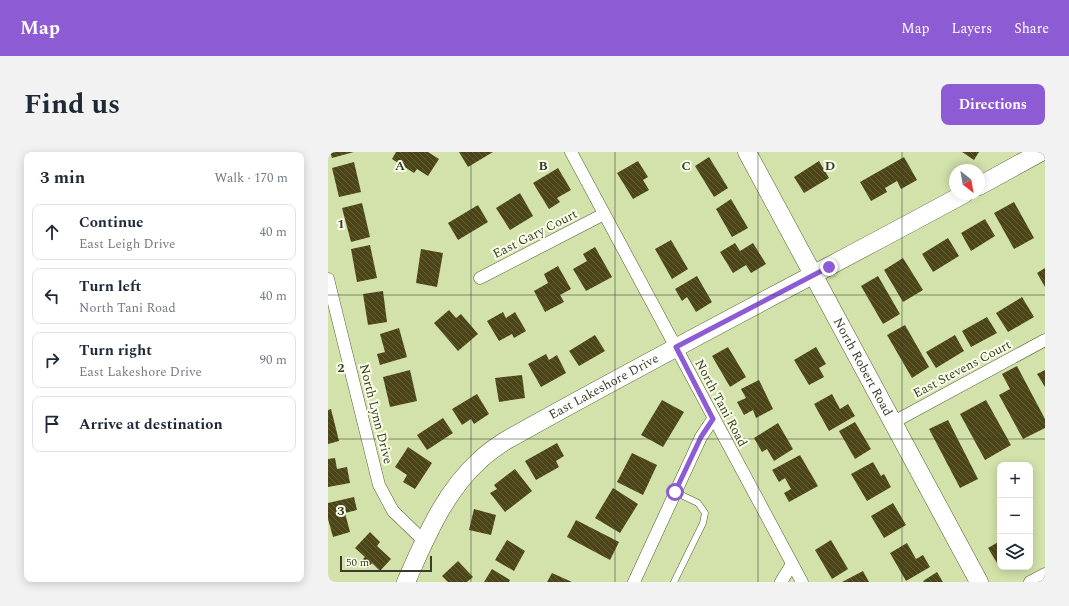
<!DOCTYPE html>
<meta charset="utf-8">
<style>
:root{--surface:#fff;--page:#f2f2f3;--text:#1f2937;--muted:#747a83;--line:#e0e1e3;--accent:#8d5bd4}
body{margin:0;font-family:Spectral,serif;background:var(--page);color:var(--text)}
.controls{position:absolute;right:12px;bottom:12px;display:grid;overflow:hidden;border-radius:8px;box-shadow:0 2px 10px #0003}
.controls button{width:36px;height:36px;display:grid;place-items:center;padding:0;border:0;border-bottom:1px solid var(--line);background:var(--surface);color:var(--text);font:20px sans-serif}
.compass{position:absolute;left:621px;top:12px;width:36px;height:36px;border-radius:50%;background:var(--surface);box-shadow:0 2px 10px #0003;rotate:149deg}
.scale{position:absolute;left:12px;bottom:10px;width:92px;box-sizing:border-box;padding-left:4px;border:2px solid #393e28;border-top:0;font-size:11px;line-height:14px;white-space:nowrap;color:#393e28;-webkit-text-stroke:3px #f8fee8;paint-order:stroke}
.stop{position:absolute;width:12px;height:12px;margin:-9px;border:3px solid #8d5bd4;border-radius:50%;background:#fff}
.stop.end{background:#8d5bd4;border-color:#fff;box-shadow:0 1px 4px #0008}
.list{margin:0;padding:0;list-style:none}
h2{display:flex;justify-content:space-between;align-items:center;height:52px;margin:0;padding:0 16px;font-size:17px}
h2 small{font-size:13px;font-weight:400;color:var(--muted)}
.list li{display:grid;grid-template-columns:26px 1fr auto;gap:12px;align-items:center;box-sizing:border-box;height:56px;margin:0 8px 8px;padding:0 8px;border:1px solid var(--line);border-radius:8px}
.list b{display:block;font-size:15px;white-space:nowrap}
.list p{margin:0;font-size:13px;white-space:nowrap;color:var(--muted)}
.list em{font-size:13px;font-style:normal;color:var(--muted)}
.icon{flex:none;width:22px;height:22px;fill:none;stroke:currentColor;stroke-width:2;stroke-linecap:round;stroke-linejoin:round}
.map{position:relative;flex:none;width:717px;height:430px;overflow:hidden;border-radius:8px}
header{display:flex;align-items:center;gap:24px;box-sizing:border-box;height:56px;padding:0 20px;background:var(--accent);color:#fff}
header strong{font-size:19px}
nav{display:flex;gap:22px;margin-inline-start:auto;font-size:14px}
.intro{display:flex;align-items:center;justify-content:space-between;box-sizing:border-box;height:96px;padding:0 24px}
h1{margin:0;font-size:28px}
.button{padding:10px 18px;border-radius:8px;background:var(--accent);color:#fff;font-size:14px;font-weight:700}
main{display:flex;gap:24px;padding:0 24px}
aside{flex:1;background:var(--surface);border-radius:8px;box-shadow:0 2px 10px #0003}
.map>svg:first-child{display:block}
.building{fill:url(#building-back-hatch)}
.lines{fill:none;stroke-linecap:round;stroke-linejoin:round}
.service-casing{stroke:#535e2c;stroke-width:7}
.minor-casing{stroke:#535e2c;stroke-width:13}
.secondary-casing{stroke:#535e2c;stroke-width:19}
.service{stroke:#fff;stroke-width:6}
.minor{stroke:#fff;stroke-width:12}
.secondary{stroke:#fff;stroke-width:18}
.route{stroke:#8d5bd4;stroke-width:5}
.grid{fill:none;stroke:#393e28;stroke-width:1;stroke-opacity:0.55}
.labels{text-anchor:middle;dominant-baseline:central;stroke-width:4;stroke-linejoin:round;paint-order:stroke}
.street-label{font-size:13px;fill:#393e28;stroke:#f8fee8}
.grid-label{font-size:13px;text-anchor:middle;font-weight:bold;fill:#393e28;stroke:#f8fee8;stroke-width:4;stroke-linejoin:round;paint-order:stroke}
</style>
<header>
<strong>Map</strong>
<nav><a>Map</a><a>Layers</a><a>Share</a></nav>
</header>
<div class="intro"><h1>Find us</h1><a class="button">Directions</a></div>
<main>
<aside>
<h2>3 min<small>Walk · 170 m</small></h2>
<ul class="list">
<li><svg class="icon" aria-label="ahead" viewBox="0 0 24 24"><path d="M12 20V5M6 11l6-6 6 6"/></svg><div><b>Continue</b><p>East Leigh Drive</p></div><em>40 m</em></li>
<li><svg class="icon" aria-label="left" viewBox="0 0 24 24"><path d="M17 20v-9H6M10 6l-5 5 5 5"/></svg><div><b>Turn left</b><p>North Tani Road</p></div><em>40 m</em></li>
<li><svg class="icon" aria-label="right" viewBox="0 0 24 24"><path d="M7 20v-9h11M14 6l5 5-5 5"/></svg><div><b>Turn right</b><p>East Lakeshore Drive</p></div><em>90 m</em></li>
<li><svg class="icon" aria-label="arrive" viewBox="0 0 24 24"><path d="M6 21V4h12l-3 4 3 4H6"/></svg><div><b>Arrive at destination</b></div></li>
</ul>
</aside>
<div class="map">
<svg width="717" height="430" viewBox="0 0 717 430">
<defs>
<pattern id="building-back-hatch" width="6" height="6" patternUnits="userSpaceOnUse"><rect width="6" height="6" fill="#4c4518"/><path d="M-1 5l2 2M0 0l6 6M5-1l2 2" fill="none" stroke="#645f39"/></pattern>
</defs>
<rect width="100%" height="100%" fill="#d3e2ab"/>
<g class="building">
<path d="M2,0H26L4,6Z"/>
<path d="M68,0H100L111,7L100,24L89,17L86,21L64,7Z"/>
<path d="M131,0H165L140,15Z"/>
<path d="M634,0H651L646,8Z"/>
<path d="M381,5L400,36L386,45L367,14Z"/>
<path d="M576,5L589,28L573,37L569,29L557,36L559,40L543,49L532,30Z"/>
<path d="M310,9L320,25L315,28L321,38L305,47L289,21Z"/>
<path d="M491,9L501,26L476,41L466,25Z"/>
<path d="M26,10L33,40L11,45L4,16Z"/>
<path d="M230,16L243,38L229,46L232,50L221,57L205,31Z"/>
<path d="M192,41L205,64L182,78L168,56Z"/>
<path d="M403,47L420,76L404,85L388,57Z"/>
<path d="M686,50L706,86L686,97L666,61Z"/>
<path d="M34,51L42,85L23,90L14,56Z"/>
<path d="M150,53L160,70L130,88L120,71Z"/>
<path d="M657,67L667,84L643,99L633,81Z"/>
<path d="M620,86L631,104L605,120L594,102Z"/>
<path d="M343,88L360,117L344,127L327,97Z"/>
<path d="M407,91L412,99L425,91L438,112L423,121L418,113L405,121L392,100Z"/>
<path d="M42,93L49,126L29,130L23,97Z"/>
<path d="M267,95L284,125L258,139L245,117L259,109L255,102Z"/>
<path d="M93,97L115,101L109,135L88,131Z"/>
<path d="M575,106L595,138L575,150L556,118Z"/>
<path d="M230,114L243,137L232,143L236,150L217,160L206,139L220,131L216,122Z"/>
<path d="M717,116V135L709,121Z"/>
<path d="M369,124L384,150L368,160L359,145L354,149L347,137Z"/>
<path d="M550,124L572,162L555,172L533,134Z"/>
<path d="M55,139L59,170L40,173L35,142Z"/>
<path d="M694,145L706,165L680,180L668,161Z"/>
<path d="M121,158L128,166L133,162L150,182L130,199L106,171Z"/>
<path d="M175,160L178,166L187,160L198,179L186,186L184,182L171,189L159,169Z"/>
<path d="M659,165L669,181L643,195L634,179Z"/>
<path d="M577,173L601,215L584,226L559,183Z"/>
<path d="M71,176L79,205L52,213L49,202L57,200L52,182Z"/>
<path d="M267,183L277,199L251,214L241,199Z"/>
<path d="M627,183L636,199L608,216L598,200Z"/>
<path d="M400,195L418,225L402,235L384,204Z"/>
<path d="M488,195L498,212L491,216L496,225L481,233L466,208Z"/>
<path d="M218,202L221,208L229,203L238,221L213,235L200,212Z"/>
<path d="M689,214L717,267V276L695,287L671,243L682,237L674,222Z"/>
<path d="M82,218L89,249L62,255L55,225Z"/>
<path d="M717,218V235L709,222Z"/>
<path d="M194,223L197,246L171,250L167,226Z"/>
<path d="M431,228L445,257L428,266L425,258L416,263L409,250L418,246L413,237Z"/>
<path d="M149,242L161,262L146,272L143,267L134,273L124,257Z"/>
<path d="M504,242L512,257L520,252L527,264L501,279L486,252Z"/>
<path d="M334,248L356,260L335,295L313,283Z"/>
<path d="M658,248L683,293L657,308L632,262Z"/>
<path d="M3,257L11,289L0,292V258Z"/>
<path d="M115,266L125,281L99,298L89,283Z"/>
<path d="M620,268L650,327L632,336L601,277Z"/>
<path d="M527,270L543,297L527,307L511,279Z"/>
<path d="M450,271L465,297L446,309L439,297L434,300L426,286Z"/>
<path d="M229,291L236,304L228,309L231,315L208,328L197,309Z"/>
<path d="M80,295L104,311L87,337L75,330L79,323L67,315Z"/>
<path d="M304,301L329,313L315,343L289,330Z"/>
<path d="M472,303L490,334L461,350L456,341L463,337L457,326L451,330L444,318Z"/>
<path d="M7,306L9,317L19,315L22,331L0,335V307Z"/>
<path d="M545,310L553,324L556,322L563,335L539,349L523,322Z"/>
<path d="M187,317L204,339L177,360L162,341L169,337L166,333Z"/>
<path d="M285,336L310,352L292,381L267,366Z"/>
<path d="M26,345L29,358L17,361L22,380L5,385L0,367V351Z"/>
<path d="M565,351L578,373L556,386L543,364Z"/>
<path d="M146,357L168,363L163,383L141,378Z"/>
<path d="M248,368L291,390L282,408L239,385Z"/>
<path d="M42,380L52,390L49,394L63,407L52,419L44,411L40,416L33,409L37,405L27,396Z"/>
<path d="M179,388L197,399L186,419L167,408Z"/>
<path d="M503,388L520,417L504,427L487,398Z"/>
<path d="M672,389V416L660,396Z"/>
<path d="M579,391L588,407L595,403L602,415L578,429L562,401Z"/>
<path d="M130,409L145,425L139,430H120L114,424Z"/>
<path d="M164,417L182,428L181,430H156Z"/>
<path d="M535,419L541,430H514Z"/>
<path d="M609,420L615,430H596L595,429Z"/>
<path d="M224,421L244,430H219Z"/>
</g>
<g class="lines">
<defs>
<path id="service" d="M346,430L375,371L377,361L370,351L347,340"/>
<g id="minor">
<path d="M243,0L474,430"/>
<path d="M152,126L276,62"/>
<path d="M0,127L51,333L65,359L96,389"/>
<path d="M564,271L717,188"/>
<path d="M306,430L373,285L385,267"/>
<path d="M453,430L464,412"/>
<path d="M702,430L717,422"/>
</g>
<g id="secondary">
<path id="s1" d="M419,0L651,430"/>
<path d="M651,34L713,0"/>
<path id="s2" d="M78,430C97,387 116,340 152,308C159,301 168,295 177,289C328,204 483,125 636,42"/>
</g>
</defs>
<use href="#service" class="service-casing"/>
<use href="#minor" class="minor-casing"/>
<use href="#secondary" class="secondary-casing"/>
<use href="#service" class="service"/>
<use href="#minor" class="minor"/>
<use href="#secondary" class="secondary"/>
</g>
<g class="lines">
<path class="route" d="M347,340L373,285L385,267L348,195L501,115"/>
</g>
<path class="grid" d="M143,0V430M287,0V430M430,0V430M574,0V430M0,143H717M0,287H717"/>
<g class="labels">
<g class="street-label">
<text transform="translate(207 82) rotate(-27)">East Gary Court</text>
<text stroke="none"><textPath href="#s1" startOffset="244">North Robert Road</textPath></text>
<text transform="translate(634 217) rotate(-28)">East Stevens Court</text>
<text stroke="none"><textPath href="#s2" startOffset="288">East Lakeshore Drive</textPath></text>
<text transform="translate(393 251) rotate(62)">North Tani Road</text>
<text transform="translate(48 262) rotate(76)">North Lynn Drive</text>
</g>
</g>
<g class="grid-label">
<text x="72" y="18">A</text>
<text x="215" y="18">B</text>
<text x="358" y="18">C</text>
<text x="502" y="18">D</text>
<text x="13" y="76">1</text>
<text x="13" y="220">2</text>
<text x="13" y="363">3</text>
</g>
</svg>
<div class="controls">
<button>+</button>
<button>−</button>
<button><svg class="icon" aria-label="layers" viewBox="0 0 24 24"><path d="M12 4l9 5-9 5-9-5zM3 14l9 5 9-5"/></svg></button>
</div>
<svg class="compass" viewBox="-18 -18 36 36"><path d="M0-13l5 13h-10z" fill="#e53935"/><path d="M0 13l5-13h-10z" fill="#747a83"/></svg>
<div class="scale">50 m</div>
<div class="stop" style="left:347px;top:340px"></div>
<div class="stop end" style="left:501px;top:115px"></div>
</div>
</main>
